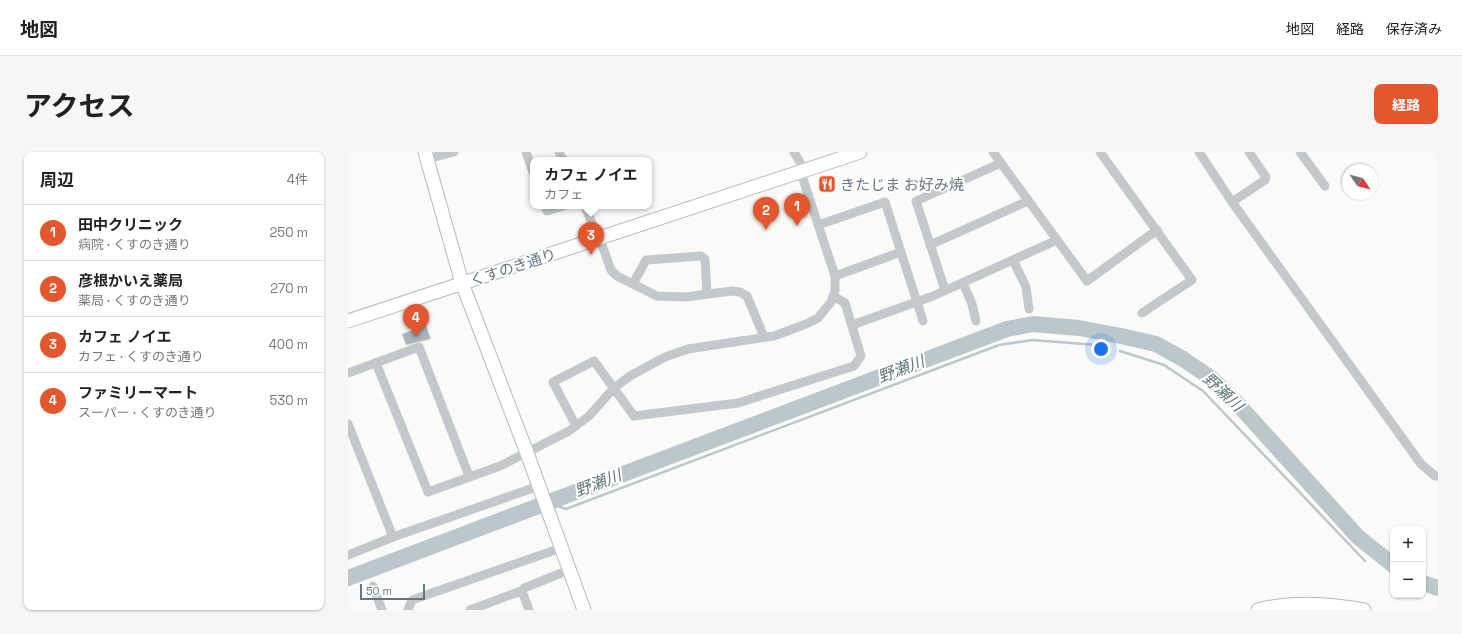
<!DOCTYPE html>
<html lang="ja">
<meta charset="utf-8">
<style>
:root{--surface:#fff;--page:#f6f6f6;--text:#222;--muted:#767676;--line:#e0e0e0;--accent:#e4572e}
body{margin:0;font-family:"Space Grotesk","Noto Sans JP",sans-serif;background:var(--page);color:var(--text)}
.controls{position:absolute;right:12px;bottom:12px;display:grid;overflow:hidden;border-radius:8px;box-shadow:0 1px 3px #0004}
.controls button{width:36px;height:36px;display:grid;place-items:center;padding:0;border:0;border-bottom:1px solid var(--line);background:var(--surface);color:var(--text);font:20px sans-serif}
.compass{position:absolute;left:994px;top:12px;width:36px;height:36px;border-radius:50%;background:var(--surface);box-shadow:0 1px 3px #0004;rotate:125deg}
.scale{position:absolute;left:12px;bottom:10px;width:65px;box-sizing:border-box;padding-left:4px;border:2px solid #657683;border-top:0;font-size:11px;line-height:14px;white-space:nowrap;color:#657683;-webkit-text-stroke:3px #fff;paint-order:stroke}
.you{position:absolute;left:753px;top:197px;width:14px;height:14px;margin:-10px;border:3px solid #fff;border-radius:50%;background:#1a73e8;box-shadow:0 0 0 6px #1a73e833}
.badge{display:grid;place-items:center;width:26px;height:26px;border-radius:50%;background:var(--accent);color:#fff;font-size:13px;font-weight:700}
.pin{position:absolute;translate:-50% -33px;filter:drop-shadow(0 1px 2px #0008)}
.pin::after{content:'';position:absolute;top:21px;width:14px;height:12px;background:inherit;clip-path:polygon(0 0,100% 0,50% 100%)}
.popup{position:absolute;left:182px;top:5px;width:122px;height:52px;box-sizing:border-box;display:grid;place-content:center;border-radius:8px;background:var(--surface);filter:drop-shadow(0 1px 3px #0005);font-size:13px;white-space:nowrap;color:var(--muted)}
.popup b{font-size:15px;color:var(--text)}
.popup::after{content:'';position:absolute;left:50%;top:100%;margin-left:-8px;border:8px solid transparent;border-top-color:var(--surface)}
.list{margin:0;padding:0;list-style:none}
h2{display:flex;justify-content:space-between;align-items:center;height:52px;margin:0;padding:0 16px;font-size:17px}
h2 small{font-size:13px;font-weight:400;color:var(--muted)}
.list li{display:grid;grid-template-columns:26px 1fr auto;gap:12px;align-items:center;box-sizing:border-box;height:56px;padding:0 16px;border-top:1px solid var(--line)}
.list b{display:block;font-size:15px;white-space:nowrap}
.list p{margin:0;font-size:13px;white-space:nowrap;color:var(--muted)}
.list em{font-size:13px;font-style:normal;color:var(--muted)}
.map{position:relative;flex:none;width:1090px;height:458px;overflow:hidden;border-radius:8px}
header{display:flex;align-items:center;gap:24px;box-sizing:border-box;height:56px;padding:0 20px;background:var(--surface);border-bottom:1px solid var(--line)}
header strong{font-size:19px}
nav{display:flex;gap:22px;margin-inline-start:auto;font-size:14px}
.intro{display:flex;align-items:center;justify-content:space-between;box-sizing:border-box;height:96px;padding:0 24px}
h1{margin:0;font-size:28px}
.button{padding:10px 18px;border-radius:8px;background:var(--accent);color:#fff;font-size:14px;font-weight:700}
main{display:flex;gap:24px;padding:0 24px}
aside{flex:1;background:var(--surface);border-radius:8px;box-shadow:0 1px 3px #0004}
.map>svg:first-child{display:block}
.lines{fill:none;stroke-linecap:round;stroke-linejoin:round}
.stream{stroke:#bbc7cb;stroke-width:2.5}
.river{stroke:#bbc7cb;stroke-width:16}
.building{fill:#aab3b9;stroke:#dcdcda}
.secondary-casing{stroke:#b3babf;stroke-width:15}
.street{stroke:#c3c8cc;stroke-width:9}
.secondary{stroke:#fff;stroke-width:13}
.labels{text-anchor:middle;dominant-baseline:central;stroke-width:4;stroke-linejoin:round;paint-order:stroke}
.poi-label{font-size:15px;fill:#657683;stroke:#fff;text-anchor:start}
.street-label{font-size:15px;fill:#657683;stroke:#fff}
.water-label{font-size:16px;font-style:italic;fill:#60757c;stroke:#fff}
</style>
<header>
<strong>地図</strong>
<nav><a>地図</a><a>経路</a><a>保存済み</a></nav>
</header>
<div class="intro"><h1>アクセス</h1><a class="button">経路</a></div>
<main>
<aside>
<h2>周辺<small>4件</small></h2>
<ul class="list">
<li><span class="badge">1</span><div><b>田中クリニック</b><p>病院 · くすのき通り</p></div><em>250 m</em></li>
<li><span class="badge">2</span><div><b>彦根かいえ薬局</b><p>薬局 · くすのき通り</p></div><em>270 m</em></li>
<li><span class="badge">3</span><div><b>カフェ ノイエ</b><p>カフェ · くすのき通り</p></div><em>400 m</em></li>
<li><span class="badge">4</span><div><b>ファミリーマート</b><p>スーパー · くすのき通り</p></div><em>530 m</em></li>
</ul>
</aside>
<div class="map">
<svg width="1090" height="458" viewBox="0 0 1090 458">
<rect width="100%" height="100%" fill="#fafaf8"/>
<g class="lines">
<g class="stream">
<path d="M772,199L816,213L855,239L1017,409"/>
<path d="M201,351L218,357L651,193L684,188L749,193"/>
</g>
<g class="river">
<path d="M0,426L659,177L685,172L731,176L773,184L808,192L835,207L863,226L886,248L1010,385L1045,413"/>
<path d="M1075,431L1090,436"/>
</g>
</g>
<path class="building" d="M78,173L83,187L58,193L54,182Z"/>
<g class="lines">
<defs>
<g id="secondary">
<path d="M77,0L114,131L179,301L236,458"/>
<path d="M0,169L512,0"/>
<path d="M910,458C943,449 983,452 1016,458"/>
</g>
</defs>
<use href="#secondary" class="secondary-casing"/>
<g class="street">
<path d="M178,0L185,20"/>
<path d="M211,0L215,8"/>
<path d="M645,0L739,129L809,78"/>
<path d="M752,0L844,128L794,161"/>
<path d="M851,0L884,50L1073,312L1087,324H1090"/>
<path d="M952,0L977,34"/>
<path d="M79,7L106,0"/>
<path d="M884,50L917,28L918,25L901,0"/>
<path d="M197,54L199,59L215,54"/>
<path d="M237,54L247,79L254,93L263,118L269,124L309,144L337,145L384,139L392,140L399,144L416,185"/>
<path d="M470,73L537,50L575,169"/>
<path d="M582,93L680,49"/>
<path d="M665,108L678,135L681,157"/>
<path d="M487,124L553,100"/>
<path d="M615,131L624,152L628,169"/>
<path d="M285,132L298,108L353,104L357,107L359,142"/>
<path d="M597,138L568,49L653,11"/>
<path d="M504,173L585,144L709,88"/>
<path d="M28,211L80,340L152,314L221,279L241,264L266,236L282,224L317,205L340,197L426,184L458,172L470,166L483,150L487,139V124L455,27L453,12L446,0"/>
<path d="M0,221L71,195L121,324"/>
<path d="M0,272L45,385L191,334"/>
<path d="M228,274L205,230L246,209L286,264L390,251L506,214L513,204L497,151L485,144"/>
<path d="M0,403L45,385"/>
<path d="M25,434L34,458"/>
<path d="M172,441L176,436L221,418"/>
<path d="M60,458L64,448L213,396"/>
<path d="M122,458L170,440L175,442L181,458"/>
</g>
<use href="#secondary" class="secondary"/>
</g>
<defs>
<symbol id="restaurant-square" viewBox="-11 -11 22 22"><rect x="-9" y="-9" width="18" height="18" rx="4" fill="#e4572e" stroke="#fff"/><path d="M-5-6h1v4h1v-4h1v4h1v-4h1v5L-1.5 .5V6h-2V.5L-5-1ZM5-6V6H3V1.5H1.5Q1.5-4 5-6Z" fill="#fff"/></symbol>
</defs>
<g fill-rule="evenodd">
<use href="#restaurant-square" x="469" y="22" width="20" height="20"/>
</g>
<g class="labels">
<g class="poi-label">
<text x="492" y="32">きたじま お好み焼</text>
</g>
<g class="street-label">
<text transform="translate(165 115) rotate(-18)">くすのき通り</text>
</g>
<g class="water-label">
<text transform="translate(553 217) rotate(-21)">野瀬川</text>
<text transform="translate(875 240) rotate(43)">野瀬川</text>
<text transform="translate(250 331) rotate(-21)">野瀬川</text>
</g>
</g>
</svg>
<div class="controls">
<button>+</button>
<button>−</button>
</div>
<svg class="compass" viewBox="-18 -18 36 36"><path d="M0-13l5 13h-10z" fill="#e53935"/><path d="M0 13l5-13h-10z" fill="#767676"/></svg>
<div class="scale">50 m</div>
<div class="you"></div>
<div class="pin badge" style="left:449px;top:74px">1</div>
<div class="pin badge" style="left:418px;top:78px">2</div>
<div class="pin badge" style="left:243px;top:103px">3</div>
<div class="popup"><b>カフェ ノイエ</b>カフェ</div>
<div class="pin badge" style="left:68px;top:185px">4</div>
</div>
</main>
